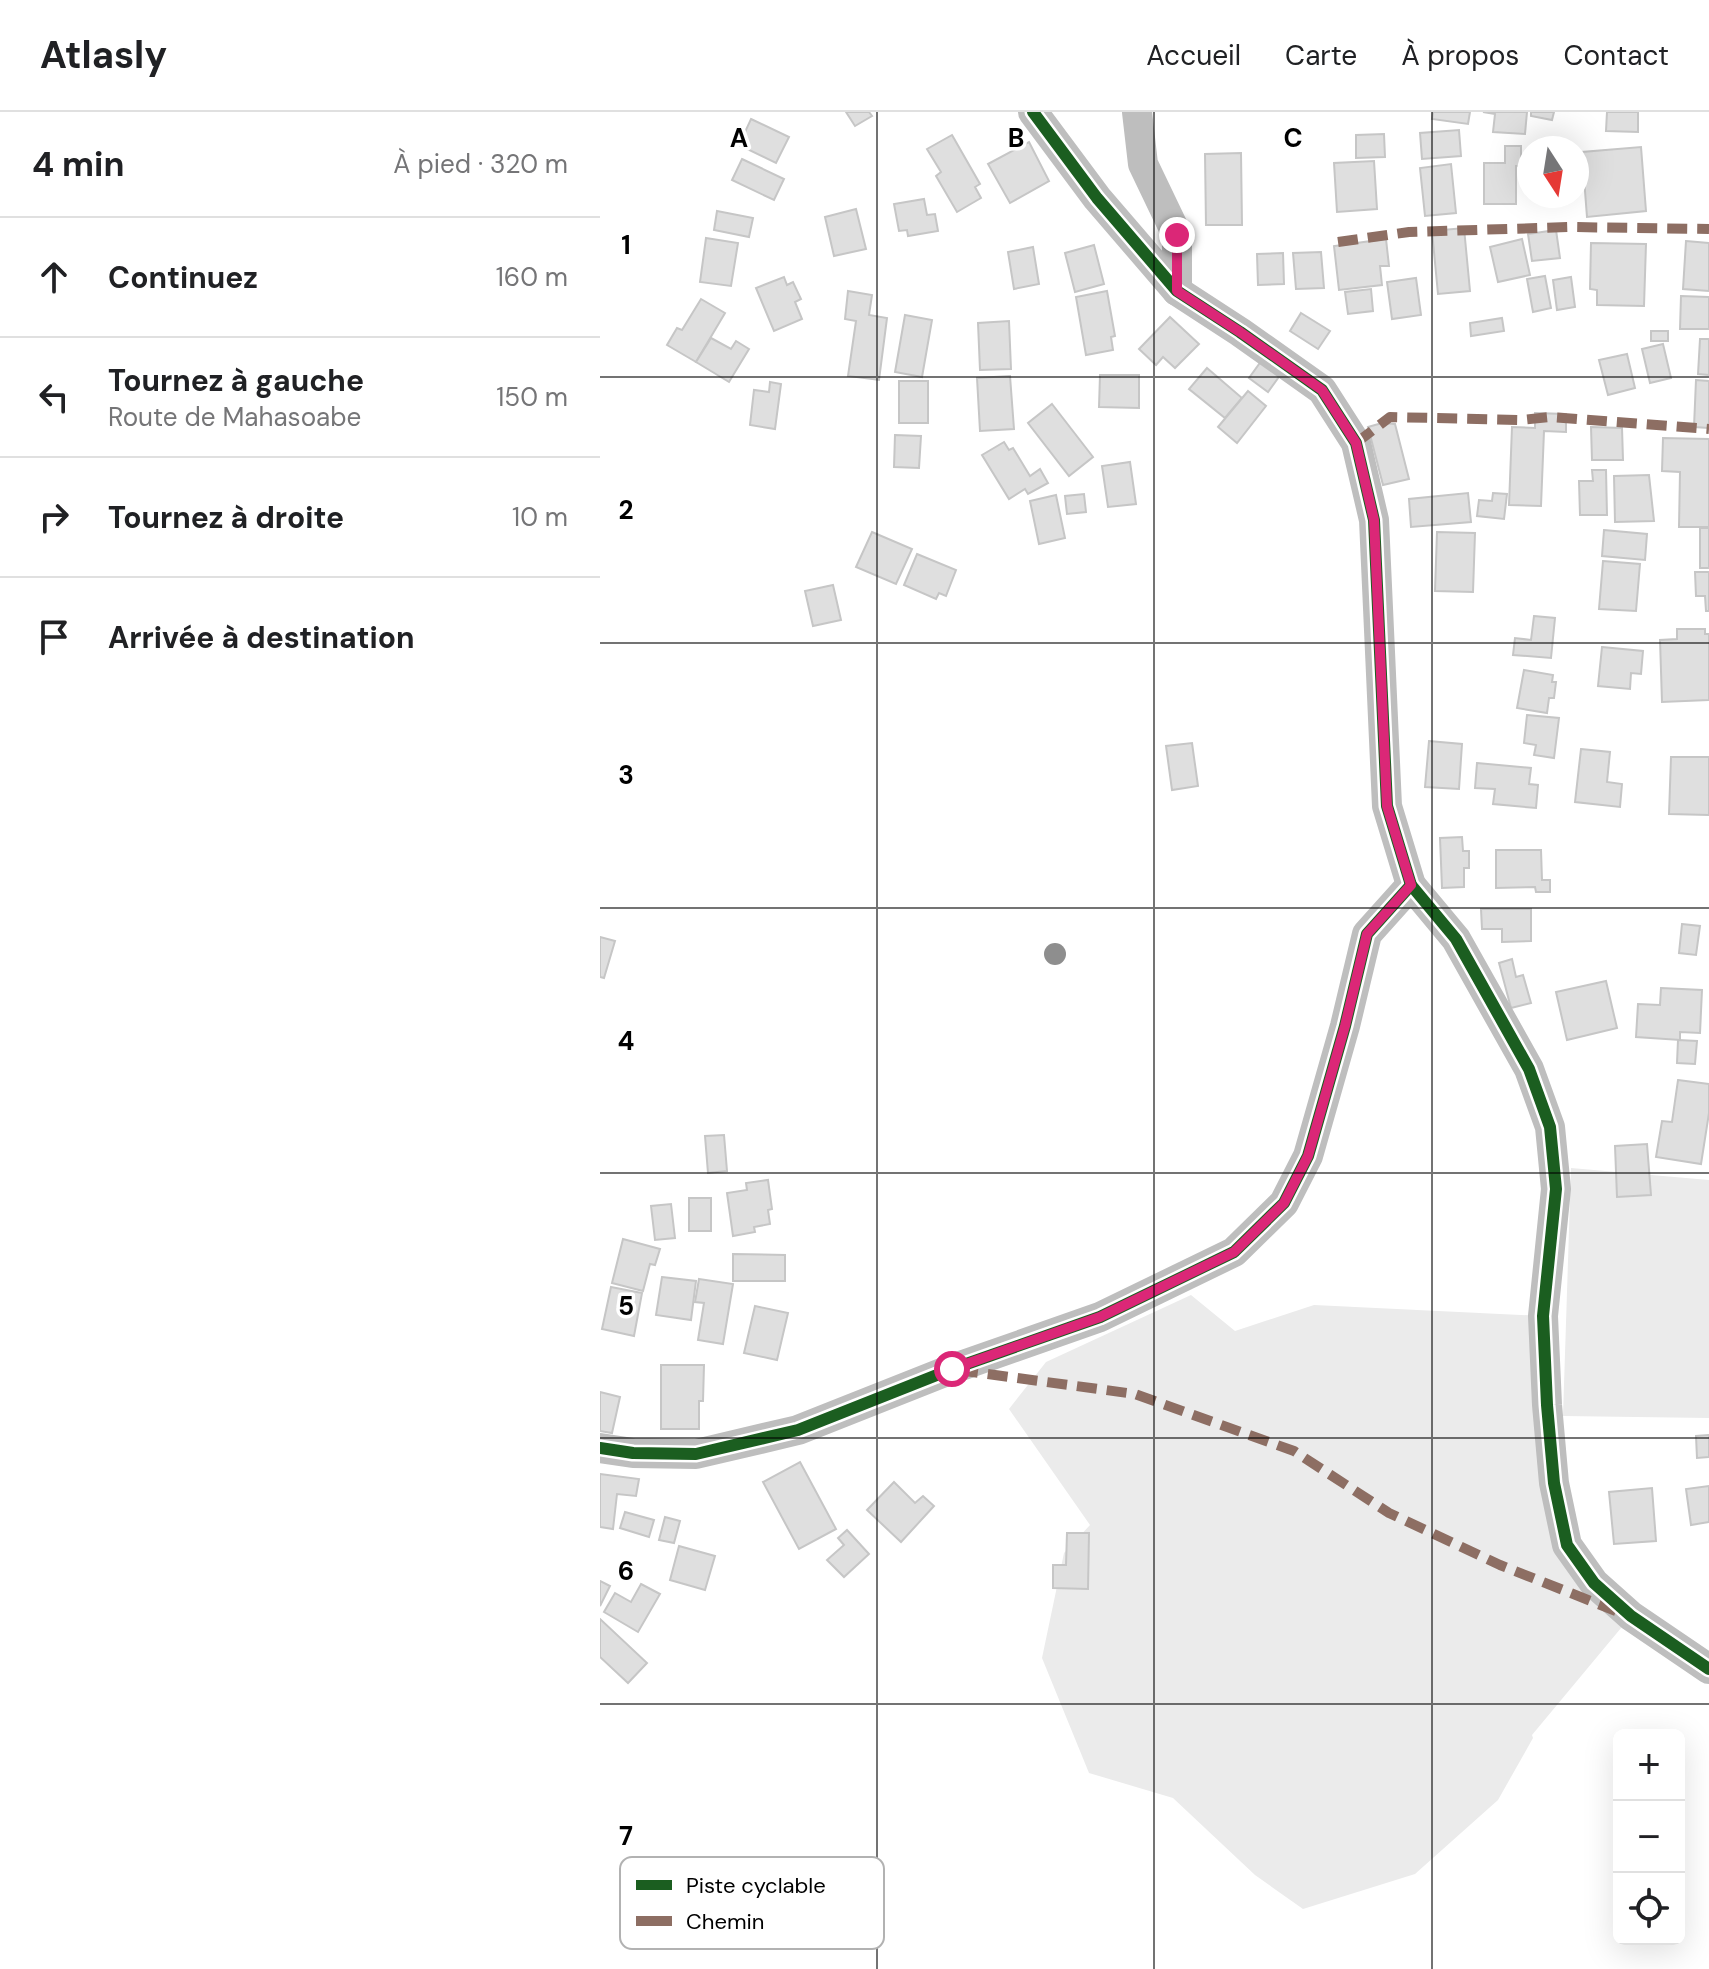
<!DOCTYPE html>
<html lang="fr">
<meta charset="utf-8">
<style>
:root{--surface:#fff;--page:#f6f6f6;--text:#202124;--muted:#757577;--line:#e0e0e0}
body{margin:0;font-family:"DM Sans",sans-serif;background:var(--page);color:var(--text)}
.controls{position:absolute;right:24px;bottom:24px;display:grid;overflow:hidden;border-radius:12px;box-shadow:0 8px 32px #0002}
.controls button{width:72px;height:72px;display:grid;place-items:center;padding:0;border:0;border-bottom:2px solid var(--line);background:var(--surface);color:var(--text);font:40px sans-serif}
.compass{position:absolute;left:917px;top:24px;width:72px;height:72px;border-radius:50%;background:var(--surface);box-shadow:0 8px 32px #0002;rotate:168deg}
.stop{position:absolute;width:24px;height:24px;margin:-18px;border:6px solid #db2777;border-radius:50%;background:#fff}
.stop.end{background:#db2777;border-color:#fff;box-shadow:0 2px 8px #0008}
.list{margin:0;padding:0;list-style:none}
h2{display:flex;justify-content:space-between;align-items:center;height:104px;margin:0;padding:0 32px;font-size:34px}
h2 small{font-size:26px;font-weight:400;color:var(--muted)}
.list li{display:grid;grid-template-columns:52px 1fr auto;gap:24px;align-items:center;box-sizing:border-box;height:120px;padding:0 32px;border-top:2px solid var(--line)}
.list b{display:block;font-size:30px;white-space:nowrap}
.list p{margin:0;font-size:26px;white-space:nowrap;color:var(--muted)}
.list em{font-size:26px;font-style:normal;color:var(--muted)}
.icon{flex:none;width:44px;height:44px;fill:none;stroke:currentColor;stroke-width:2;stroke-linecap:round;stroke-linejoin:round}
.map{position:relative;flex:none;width:1109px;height:1857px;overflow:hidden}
header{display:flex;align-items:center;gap:48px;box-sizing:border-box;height:112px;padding:0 40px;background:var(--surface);border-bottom:2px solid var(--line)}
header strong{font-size:38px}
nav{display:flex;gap:44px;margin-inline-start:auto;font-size:28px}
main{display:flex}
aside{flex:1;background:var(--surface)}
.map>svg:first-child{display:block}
.green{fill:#ebebeb}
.building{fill:#dfdfdf;stroke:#c6c6c6;stroke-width:2}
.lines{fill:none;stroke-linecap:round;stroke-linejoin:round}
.minor{stroke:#bebebe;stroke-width:30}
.quiet{stroke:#8d6e63;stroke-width:10;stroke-dasharray:20 10;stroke-linecap:butt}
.cycleway-casing{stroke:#fff;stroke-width:17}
.cycleway{stroke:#1b5e20;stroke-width:12}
.tree{fill:#8e8e8e}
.route{stroke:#db2777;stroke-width:10}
.grid{fill:none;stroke:#000;stroke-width:2;stroke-opacity:0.55}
.key{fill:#fff;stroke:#b2b2b2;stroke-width:2}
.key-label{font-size:22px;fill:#000}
.grid-label{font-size:26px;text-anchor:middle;font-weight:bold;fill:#000;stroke:#fff;stroke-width:7;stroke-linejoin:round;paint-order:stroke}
</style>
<header>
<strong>Atlasly</strong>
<nav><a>Accueil</a><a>Carte</a><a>À propos</a><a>Contact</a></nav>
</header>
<main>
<aside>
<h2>4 min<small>À pied · 320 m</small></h2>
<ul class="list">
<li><svg class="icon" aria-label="ahead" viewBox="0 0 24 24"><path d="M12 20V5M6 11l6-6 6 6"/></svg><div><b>Continuez</b></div><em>160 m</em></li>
<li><svg class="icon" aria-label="left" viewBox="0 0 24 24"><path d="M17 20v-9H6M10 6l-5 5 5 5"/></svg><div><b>Tournez à gauche</b><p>Route de Mahasoabe</p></div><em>150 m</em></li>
<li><svg class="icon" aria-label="right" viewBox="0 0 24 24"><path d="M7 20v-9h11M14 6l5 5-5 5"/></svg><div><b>Tournez à droite</b></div><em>10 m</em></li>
<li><svg class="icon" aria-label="arrive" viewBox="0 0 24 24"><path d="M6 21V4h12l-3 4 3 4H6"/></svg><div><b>Arrivée à destination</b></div></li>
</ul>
</aside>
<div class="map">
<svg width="1109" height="1857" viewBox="0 0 1109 1857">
<rect width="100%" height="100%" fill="#fff"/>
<g class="green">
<path d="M971,1056L1109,1068V1306L963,1304Z"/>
<path d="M591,1183L635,1219L714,1193L943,1204L967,1433L1031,1504L932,1623L933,1626L898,1688L815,1762L703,1797L655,1763L573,1686L489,1661L442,1546L464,1441L490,1413L409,1297L446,1250Z"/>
</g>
<g class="building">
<path d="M246,0H269L272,4L255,14Z"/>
<path d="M833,0H870L868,12L832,7Z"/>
<path d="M883,0H927L925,22L893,20L895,2Z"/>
<path d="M931,0H954L952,8L931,4Z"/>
<path d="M1007,0H1038V20L1006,19Z"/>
<path d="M151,7L189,25L176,51L139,33Z"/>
<path d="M859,18L861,44L822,47L820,21Z"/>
<path d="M784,22L785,45L756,46V23Z"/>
<path d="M352,23L380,72L375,75L381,86L357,100L336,64L341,60L327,37Z"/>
<path d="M429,30L449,69L410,91L388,52Z"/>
<path d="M905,34H921V54H916V92H884V51H905Z"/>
<path d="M1041,35L1046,99L987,105L982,40Z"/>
<path d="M641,41L642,113H606L605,42Z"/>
<path d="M142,47L184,67L174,88L132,68Z"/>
<path d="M774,49L777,97L737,100L734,51Z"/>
<path d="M851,52L856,101L825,104L820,56Z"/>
<path d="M324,87L327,103L335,102L338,119L308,124L307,118L299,119L294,92Z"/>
<path d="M256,97L266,137L234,144L225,105Z"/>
<path d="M117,99L153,106L149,125L114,118Z"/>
<path d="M864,116L870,179L838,182L832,119Z"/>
<path d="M956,118L960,146L932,149L928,122Z"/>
<path d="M106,126L138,131L131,174L100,170Z"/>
<path d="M786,127L789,154H780L782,173L739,178L734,134Z"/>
<path d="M922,127L930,163L898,170L890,135Z"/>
<path d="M1086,129L1109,131V179L1083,177Z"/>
<path d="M991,131L1046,132L1044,194L997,193V178L990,177Z"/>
<path d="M494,133L504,172L475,180L465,141Z"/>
<path d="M433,135L439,172L414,177L408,140Z"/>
<path d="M721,140L724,176L696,177L693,141Z"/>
<path d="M683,141L684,172L658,173L657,142Z"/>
<path d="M945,164L951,196L933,200L927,167Z"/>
<path d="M184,165L187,173L193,170L201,187L195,190L202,207L174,219L156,176Z"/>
<path d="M971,165L975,195L957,198L953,168Z"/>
<path d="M816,166L821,203L792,207L787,170Z"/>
<path d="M771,177L773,199L748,202L745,180Z"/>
<path d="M248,179L272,183L269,203L287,206L279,268L248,264L256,209L245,207Z"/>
<path d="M507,179L515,224L511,225L513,238L486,243L476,185Z"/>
<path d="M1081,184L1109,185V217H1080Z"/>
<path d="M101,187L125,201L96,250L67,233L77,216L82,218Z"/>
<path d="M701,201L730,219L718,237L690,219Z"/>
<path d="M305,203L332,208L322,265L295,260Z"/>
<path d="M570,205L599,232L575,256L563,245L556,253L539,237Z"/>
<path d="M902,206L904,219L871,224L870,211Z"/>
<path d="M409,209L411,257L380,258L378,211Z"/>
<rect x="1051" y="219" width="17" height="10"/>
<path d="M111,226L131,237L136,229L149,237L129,270L96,250Z"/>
<path d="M1100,227H1109V263L1098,262Z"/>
<path d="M1063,232L1071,266L1050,271L1042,237Z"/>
<path d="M1027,242L1035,276L1008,283L999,248Z"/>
<path d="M662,248L681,262L668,280L649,266Z"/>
<path d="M607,256L642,286L625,306L589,277Z"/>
<path d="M500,263H539V296L499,295Z"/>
<path d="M410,264L414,317L380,319L377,266Z"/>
<path d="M1096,268L1109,269V316L1094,315Z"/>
<rect x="299" y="269" width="29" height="42"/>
<path d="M170,270L181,272L175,317L150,313L154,278L169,280Z"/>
<path d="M648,279L666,294L637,331L618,315Z"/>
<path d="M452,292L493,345L469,364L428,311Z"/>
<path d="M935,301L966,302V320L944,319L941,394L909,393L912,315L935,316Z"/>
<path d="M782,311L795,312L809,367L783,373L768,315Z"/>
<path d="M991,315L1022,316L1023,348H992Z"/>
<path d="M295,323L321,324L319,356L294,355Z"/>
<path d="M1063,326L1109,327V415H1079L1080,360L1062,359Z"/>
<path d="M404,330L409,338L413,336L430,364L440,357L448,371L428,382L425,377L409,387L382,343Z"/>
<path d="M530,350L536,392L508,395L502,354Z"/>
<path d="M992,358H1006L1007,403H980L979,369H993Z"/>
<path d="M1049,363L1054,409L1015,410L1014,364Z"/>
<path d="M868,381L871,410L811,415L809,387Z"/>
<path d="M893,381L907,382L904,407L877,404L879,388L892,389Z"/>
<path d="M484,382L486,400L467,402L465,384Z"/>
<path d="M456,383L465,426L439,432L430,389Z"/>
<rect x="1100" y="416" width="9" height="40"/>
<path d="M1004,418L1047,422L1045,448L1002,444Z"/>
<path d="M272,420L312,437L296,472L256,455Z"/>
<path d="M837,420L875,421L873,480L835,479Z"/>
<path d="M317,442L356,458L346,484L339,481L336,487L304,473Z"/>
<path d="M1003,449L1040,452L1036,499L999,497Z"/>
<path d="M1095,460H1109V499H1106L1105,484H1096Z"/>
<path d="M233,473L241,508L213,514L205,479Z"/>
<path d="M934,504L955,506L951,546L913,543L915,526L931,528Z"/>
<path d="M1077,517H1105V522H1109V588L1062,590L1060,528L1077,527Z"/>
<path d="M1002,535L1043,539L1041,562L1031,561L1030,577L998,574Z"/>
<path d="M924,558L953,563L952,570H956L954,586H949L947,601L917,596Z"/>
<path d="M927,603L959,606L954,646L934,643L936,633L924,631Z"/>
<path d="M829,629L862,632L859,677L825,675Z"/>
<path d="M592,631L598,674L572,678L566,634Z"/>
<path d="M981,637L1010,640L1007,670L1022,672L1020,695L975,690Z"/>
<path d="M1071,645H1109V703L1069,702Z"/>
<path d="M877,651L931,656L929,672L938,673L936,696L893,692L895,677L875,676Z"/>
<path d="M862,725L863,739H869V756H864V775L842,776L840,726Z"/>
<path d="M896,738H941L942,768H950V780H936L935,775L896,776Z"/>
<path d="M881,797H931V829L902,830V817H882Z"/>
<path d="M1082,812L1100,814L1096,843L1079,841Z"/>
<path d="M0,825L15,829L4,866L0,865Z"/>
<path d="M912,847L916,865L923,863L931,891L911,896L899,851Z"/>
<path d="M1006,869L1017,916L967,928L956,880Z"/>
<path d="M1061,876L1102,878L1100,921L1080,920V928L1036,925L1038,892L1060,893Z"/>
<path d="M1078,928L1097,929L1095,952L1077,951Z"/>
<path d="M1078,968L1109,972V1001L1101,1052L1056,1045L1062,1009L1072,1010Z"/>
<path d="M124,1023L127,1059L108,1061L105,1024Z"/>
<path d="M1047,1032L1051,1083L1017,1085L1015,1034Z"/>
<path d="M168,1068L172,1097L168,1098L170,1112L154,1115L155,1120L133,1124L127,1081L147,1078L146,1071Z"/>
<rect x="89" y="1086" width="22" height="33"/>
<path d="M71,1092L75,1126L55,1128L51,1094Z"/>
<path d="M23,1127L60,1137L55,1153L50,1152L43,1179L12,1171Z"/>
<path d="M133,1142L185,1143V1169H133Z"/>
<path d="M62,1165L96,1169L91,1208L56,1203Z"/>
<path d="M99,1167L133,1172L123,1232L98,1228L104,1191L95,1190Z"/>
<path d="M11,1175L42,1181L34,1224L2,1217Z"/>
<path d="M155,1194L188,1201L177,1248L144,1241Z"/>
<path d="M61,1253H104L103,1289H99V1317H61Z"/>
<path d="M0,1280L20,1285L12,1321L0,1319Z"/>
<path d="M1109,1323V1345L1097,1346L1096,1324Z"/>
<path d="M200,1350L236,1417L199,1437L163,1370Z"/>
<path d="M0,1362L39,1367L36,1384L17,1382L13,1417L0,1415Z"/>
<path d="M294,1370L315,1391L323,1384L334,1394L301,1430L267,1398Z"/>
<path d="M1109,1374V1410L1091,1413L1086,1377Z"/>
<path d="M1052,1376L1056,1429L1014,1432L1009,1380Z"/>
<path d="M25,1400L54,1408L49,1425L20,1416Z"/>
<path d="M65,1405L80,1409L74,1431L59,1428Z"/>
<path d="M247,1418L269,1442L244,1465L227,1448L244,1433L238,1426Z"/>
<path d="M467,1421H489L488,1477L453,1476V1453H466Z"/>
<path d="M79,1434L115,1444L105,1478L70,1468Z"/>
<path d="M0,1469L10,1474L0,1494Z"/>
<path d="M41,1472L60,1482L38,1520L4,1500L15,1481L31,1490Z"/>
<path d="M0,1507L47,1551L28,1571L0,1545Z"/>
</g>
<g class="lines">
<g class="minor">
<path d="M433,0L497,86L577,179L640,220L722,278L756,331L774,408L787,694L811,773L856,827L929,957L950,1015L956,1077L943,1204L947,1293L954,1371L967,1433L994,1471L1031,1504L1109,1557"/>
<path d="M537,0L543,52L577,123V179"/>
<path d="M0,1336L33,1341L96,1342L198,1318L352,1257L500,1205L634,1140L684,1091L708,1044L745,914L767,822L811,773"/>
</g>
<g class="quiet">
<path d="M738,130L809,120L971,115L1109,117"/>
<path d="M756,331L790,305L921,308L950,305L1109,317"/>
<path d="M358,1258L535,1282L694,1339L789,1401L900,1453L1016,1499"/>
</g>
<defs>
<g id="cycleway">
<path d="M433,0L497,86L577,179L640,220L722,278L756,331L774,408L787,694L811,773L856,827L929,957L950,1015L956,1077L943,1204L947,1293L954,1371L967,1433L994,1471L1031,1504L1109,1557"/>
<path d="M0,1336L33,1341L96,1342L198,1318L352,1257L500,1205L634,1140L684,1091L708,1044L745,914L767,822L811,773"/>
</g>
</defs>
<use href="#cycleway" class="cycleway-casing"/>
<use href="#cycleway" class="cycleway"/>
</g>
<circle class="tree" cx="455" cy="842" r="11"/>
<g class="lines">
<path class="route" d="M352,1257L500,1205L634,1140L684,1091L708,1044L745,914L767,822L811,773L787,694L774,408L756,331L722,278L640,220L577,179V123"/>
</g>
<path class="grid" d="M277,0V1857M554,0V1857M832,0V1857M0,265H1109M0,531H1109M0,796H1109M0,1061H1109M0,1326H1109M0,1592H1109"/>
<rect x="20" y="1745" width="264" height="92" rx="12" class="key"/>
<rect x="36" y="1768" width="36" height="10" fill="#1b5e20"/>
<rect x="36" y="1804" width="36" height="10" fill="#8d6e63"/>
<g class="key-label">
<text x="86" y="1781">Piste cyclable</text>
<text x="86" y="1817">Chemin</text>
</g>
<g class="grid-label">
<text x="139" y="35">A</text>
<text x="416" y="35">B</text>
<text x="693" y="35">C</text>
<text x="26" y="142">1</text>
<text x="26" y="407">2</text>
<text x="26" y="672">3</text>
<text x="26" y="938">4</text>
<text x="26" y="1203">5</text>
<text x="26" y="1468">6</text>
<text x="26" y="1733">7</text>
</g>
</svg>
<div class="controls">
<button>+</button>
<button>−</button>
<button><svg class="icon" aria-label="locate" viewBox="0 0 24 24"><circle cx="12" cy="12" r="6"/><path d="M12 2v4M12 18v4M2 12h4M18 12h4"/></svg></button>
</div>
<svg class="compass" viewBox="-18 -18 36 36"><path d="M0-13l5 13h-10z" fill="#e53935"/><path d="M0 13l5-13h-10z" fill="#757577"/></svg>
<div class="stop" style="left:352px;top:1257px"></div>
<div class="stop end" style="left:577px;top:123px"></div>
</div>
</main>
